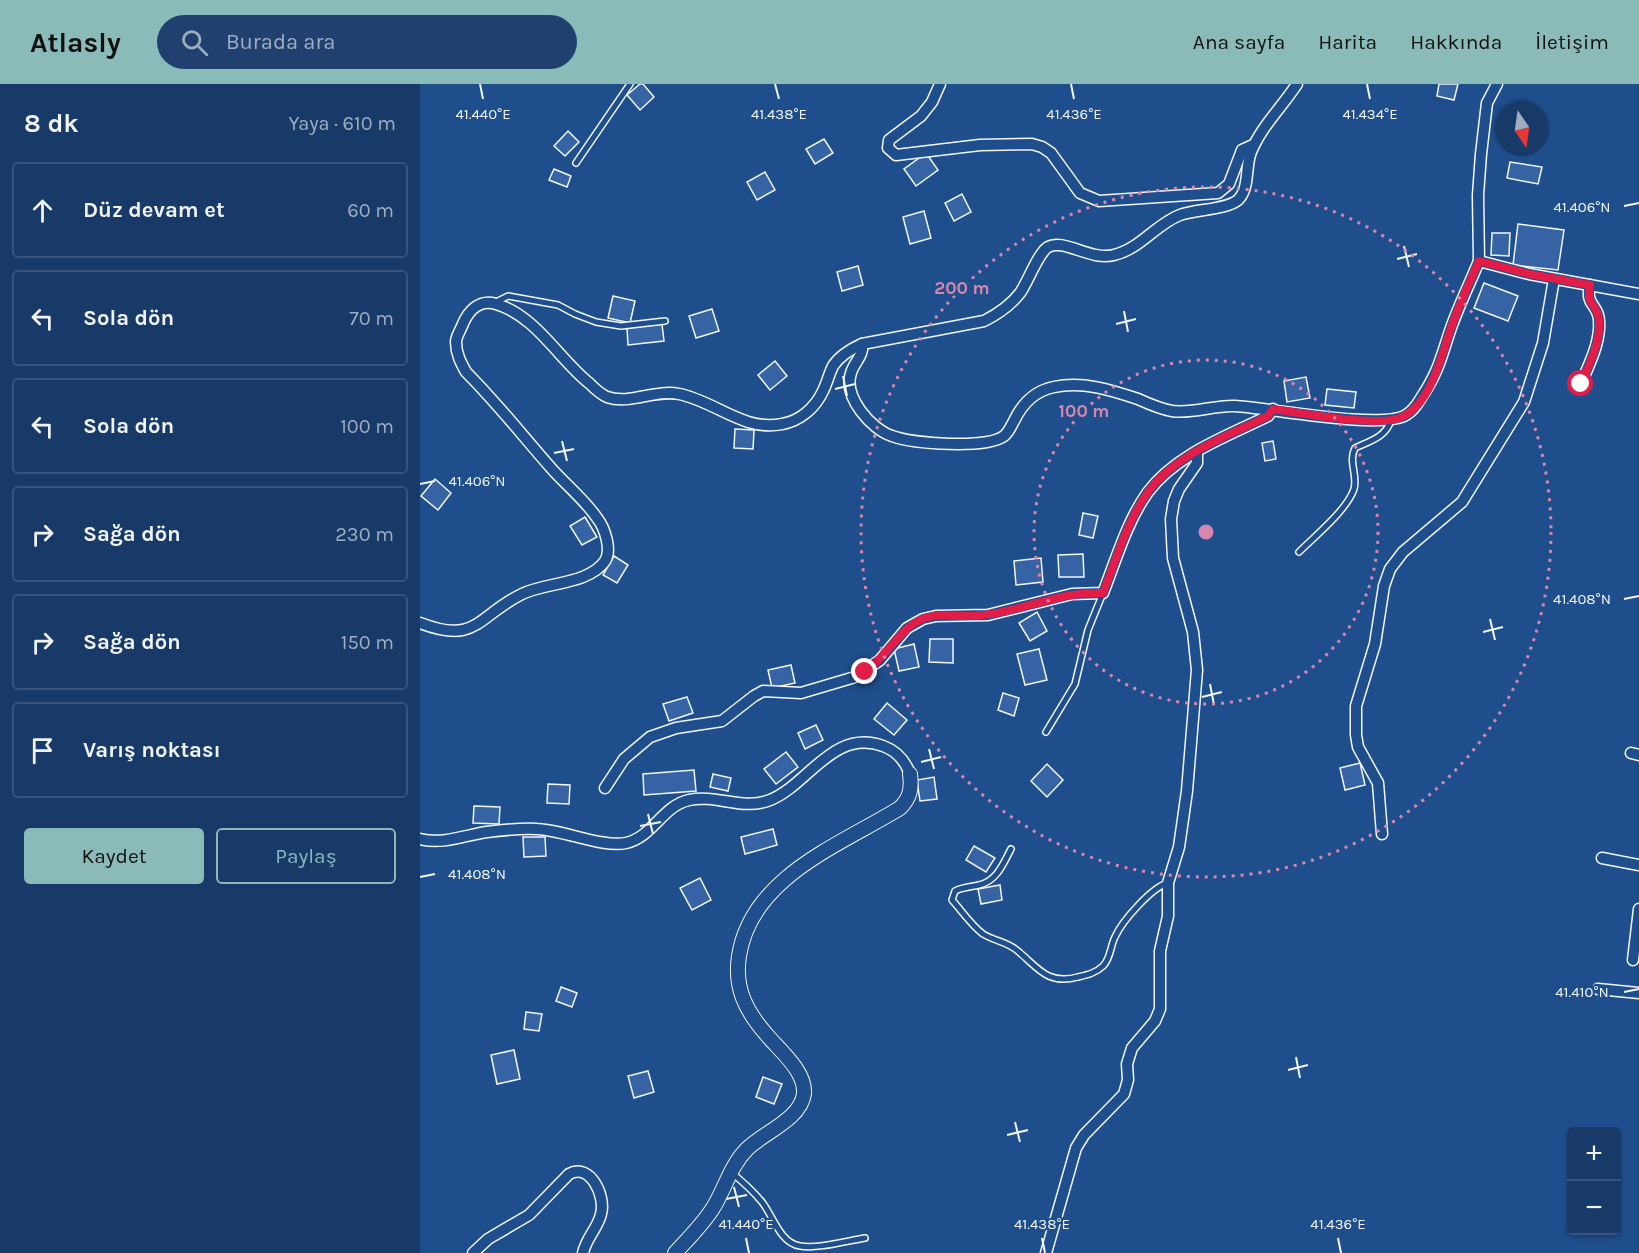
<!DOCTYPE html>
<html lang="tr">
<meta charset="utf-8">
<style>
:root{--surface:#173a69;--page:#20416f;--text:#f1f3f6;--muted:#9eadc0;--line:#36547d;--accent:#8bbbb9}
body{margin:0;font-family:Karla,sans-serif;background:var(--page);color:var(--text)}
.controls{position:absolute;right:18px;bottom:18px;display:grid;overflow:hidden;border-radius:6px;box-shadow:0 2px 4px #0004}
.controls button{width:54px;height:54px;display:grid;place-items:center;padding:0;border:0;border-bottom:2px solid var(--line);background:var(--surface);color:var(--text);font:30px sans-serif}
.compass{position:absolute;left:1075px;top:18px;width:54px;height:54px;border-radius:50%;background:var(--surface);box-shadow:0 2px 4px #0004;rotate:167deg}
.stop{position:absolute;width:18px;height:18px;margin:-14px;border:4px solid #e11d48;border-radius:50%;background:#fff}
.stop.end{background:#e11d48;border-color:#fff;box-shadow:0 2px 6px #0008}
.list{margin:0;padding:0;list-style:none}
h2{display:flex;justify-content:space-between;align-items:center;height:78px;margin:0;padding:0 24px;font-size:26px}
h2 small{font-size:20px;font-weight:400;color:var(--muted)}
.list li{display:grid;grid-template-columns:39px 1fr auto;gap:18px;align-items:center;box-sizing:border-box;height:96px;margin:0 12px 12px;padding:0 12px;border:2px solid var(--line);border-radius:6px}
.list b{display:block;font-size:22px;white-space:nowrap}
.list em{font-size:20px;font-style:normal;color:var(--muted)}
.actions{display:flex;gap:12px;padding:18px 24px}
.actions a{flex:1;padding:14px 0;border:2px solid var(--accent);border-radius:6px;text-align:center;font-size:21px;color:var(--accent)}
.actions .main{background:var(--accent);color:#111}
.icon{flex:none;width:33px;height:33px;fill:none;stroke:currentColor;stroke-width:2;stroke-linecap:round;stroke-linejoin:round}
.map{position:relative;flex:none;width:1219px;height:1169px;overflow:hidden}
header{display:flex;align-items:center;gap:36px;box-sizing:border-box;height:84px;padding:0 30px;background:var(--accent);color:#111}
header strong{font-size:28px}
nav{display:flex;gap:33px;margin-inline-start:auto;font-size:21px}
.search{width:420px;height:54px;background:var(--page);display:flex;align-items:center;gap:15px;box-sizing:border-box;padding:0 21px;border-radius:33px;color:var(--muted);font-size:22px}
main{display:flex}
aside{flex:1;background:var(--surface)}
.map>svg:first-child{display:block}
.building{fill:#3563a3;stroke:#f2f6ff;stroke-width:1.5}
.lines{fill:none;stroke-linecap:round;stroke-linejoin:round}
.service-casing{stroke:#f2f6ff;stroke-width:8}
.minor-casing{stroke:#f2f6ff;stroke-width:13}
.tertiary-casing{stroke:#f2f6ff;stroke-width:16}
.service{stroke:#1f4e8c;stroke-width:5}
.minor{stroke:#1f4e8c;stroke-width:10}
.tertiary{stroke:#1f4e8c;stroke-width:14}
.route{stroke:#e11d48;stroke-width:8}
.ticks{fill:none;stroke:#f2f6ff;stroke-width:2}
.ring{fill:none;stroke:#da87ad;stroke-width:3;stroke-dasharray:3 6}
.ticks-label{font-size:15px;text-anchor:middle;fill:#f2f6ff;stroke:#1f4e8c;stroke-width:4.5;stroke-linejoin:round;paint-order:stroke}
.centre{fill:#da87ad;stroke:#1f4e8c;stroke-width:3}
.ring-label{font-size:18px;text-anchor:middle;font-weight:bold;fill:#da87ad;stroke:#1f4e8c;stroke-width:4.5;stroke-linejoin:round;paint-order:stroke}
</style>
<header>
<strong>Atlasly</strong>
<div class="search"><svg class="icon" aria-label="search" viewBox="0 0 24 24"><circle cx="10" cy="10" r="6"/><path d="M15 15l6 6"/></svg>Burada ara</div>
<nav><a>Ana sayfa</a><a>Harita</a><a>Hakkında</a><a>İletişim</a></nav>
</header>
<main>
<aside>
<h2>8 dk<small>Yaya · 610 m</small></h2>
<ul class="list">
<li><svg class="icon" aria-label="ahead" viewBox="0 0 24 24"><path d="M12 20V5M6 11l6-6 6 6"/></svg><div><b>Düz devam et</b></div><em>60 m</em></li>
<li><svg class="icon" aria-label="left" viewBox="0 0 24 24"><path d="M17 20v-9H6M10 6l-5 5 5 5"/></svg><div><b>Sola dön</b></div><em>70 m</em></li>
<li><svg class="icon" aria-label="left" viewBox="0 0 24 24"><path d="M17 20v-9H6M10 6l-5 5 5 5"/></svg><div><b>Sola dön</b></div><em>100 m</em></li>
<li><svg class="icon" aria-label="right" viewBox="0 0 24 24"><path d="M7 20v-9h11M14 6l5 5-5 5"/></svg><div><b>Sağa dön</b></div><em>230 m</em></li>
<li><svg class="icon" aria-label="right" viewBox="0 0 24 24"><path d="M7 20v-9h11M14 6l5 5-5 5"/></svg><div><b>Sağa dön</b></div><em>150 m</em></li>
<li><svg class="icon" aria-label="arrive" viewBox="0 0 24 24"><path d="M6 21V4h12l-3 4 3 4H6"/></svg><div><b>Varış noktası</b></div></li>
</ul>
<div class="actions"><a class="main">Kaydet</a><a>Paylaş</a></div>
</aside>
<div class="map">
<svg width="1219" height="1169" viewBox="0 0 1219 1169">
<rect width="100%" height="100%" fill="#1f4e8c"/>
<g class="building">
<path d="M220,0H223L234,13L220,26L207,11Z"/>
<path d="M1019,0H1038L1034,16L1017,12Z"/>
<path d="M148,47L159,58L145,72L134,62Z"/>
<path d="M404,55L413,69L395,80L386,65Z"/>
<path d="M506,69L518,86L496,102L484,85Z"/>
<path d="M1090,78L1122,83L1118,100L1087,94Z"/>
<path d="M134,85L151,92L147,103L129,96Z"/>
<path d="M345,88L355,106L337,116L327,98Z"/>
<path d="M542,110L551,128L534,137L525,119Z"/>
<path d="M504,127L511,154L490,160L483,133Z"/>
<path d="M1098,140L1144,146L1138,186L1093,181Z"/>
<path d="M1072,149H1090L1089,172L1071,171Z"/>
<path d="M438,182L443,201L422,207L417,188Z"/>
<path d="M1064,199L1098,212L1088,237L1054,224Z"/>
<path d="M193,212L215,217L210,239L188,234Z"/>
<path d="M292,225L299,247L276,254L269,232Z"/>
<path d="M242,240L244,257L208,261L207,244Z"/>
<path d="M355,277L367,292L350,306L338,291Z"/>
<path d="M886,293L890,314L867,318L864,297Z"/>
<path d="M907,305L936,308L934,324L905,321Z"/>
<path d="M315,345L334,346L333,365L314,364Z"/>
<path d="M853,357L856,375L845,377L842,359Z"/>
<path d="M15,395L31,409L18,426L1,412Z"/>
<path d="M663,429L678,432L673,454L659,451Z"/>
<path d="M165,433L177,453L162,461L150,442Z"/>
<path d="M663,470L664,493H639L638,471Z"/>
<path d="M194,472L208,481L197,499L183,491Z"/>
<path d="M621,474L623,498L596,501L594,477Z"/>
<path d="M617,528L627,547L610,557L599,539Z"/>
<path d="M510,555H533V579L509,578Z"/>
<path d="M494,560L499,583L479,587L474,565Z"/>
<path d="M619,565L627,596L605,601L597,570Z"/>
<path d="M371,581L375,599L352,604L348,586Z"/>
<path d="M583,609L599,614L594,632L578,626Z"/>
<path d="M267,613L273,629L249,637L243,620Z"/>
<path d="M467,619L487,636L474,651L454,635Z"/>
<path d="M396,641L403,656L385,665L378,649Z"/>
<path d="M366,668L378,683L356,700L344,685Z"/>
<path d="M940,679L945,701L925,706L920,684Z"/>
<path d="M627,680L643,696L627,713L611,697Z"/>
<path d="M274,686L276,707L224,711L223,690Z"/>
<path d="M293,690L311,694L308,707L290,703Z"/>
<path d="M514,693L517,715L500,717L497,696Z"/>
<path d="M128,700L150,701L149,720L127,719Z"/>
<path d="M54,722L80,723L79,740L53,739Z"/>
<path d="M353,745L357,761L325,770L321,753Z"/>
<path d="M103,753H125L126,772L104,773Z"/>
<path d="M554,762L575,774L566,788L546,776Z"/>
<path d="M280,794L291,816L272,826L260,804Z"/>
<path d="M580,801L582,816L561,820L558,805Z"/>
<path d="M141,903L157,909L152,923L136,917Z"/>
<path d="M106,928L122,930L119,947L104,945Z"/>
<path d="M94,966L100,995L77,1000L71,971Z"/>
<path d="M228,987L234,1008L214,1014L208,992Z"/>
<path d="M343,993L362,1000L354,1020L336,1013Z"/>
</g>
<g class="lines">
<defs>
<g id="service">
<path d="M156,79L210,0"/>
<path d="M74,219L88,212L138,221L155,230L176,238L201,242L245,237"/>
<path d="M879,468C895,452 927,426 934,405C938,391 928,378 935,364C950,357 966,353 971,336"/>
<path d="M626,648L655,600L668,546L683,509"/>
<path d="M591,765C583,780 577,797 559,801C551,803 543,803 535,807L532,816C542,827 551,841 563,850C574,857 589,858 599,868C619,885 628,901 658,893C667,891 676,889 683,882C691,874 690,863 695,853C702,837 732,803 748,799"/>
<path d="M312,1089C323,1098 333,1107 342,1118C353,1132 360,1159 380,1162C398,1165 426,1157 445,1154"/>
</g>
<g id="minor">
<path d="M520,0L512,18L501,32L469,56L468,64L476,71L560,61L612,60L622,63L631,69L660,109L679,117L798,109L809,100L822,66L833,61"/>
<path d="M1077,0L1067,19L1061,70L1058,111L1059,177L1109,190L1219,210"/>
<path d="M442,260C444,272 434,278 431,289C423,313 451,345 472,352C494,360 566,365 584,352C589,348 591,342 594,337C602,320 614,307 634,303C663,297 691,306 718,315C729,320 740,325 752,327C773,330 794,321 815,322C850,324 961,346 986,331C993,327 997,321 1001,314C1019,287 1021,273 1031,244C1039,221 1050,199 1059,177"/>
<path d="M1161,300C1169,280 1181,258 1179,236C1178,220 1165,222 1170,201"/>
<path d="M0,539C57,561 57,532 102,510C126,498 168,501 185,477C192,466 185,444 177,434C165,416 146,401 131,384C103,352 76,318 46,288C41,279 36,270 36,258C36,253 40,247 42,242C48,227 59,215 76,220C115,231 139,275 169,299C174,304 180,310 187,313C210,321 235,305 259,310C295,317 324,348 362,340C380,337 395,324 403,307C407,299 409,290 413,282C420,271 431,265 442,260L564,237C578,230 590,222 600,209C608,198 618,169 628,163C644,154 670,177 694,171C720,165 736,140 760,131C776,125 806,126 818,116C830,104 825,83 831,68C841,43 862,23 877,0"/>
<path d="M1211,669L1219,671"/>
<path d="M185,704L204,675L230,653L256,644L302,637L334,612L343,607L381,609L435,593L460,576L487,544L503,535L516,532L568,531L652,510L683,509C696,476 707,437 728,408C756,370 808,352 848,332L853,325"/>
<path d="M962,750L958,699L938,663L936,651V622L955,560L964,502L970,485L983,468L1042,418L1104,318L1123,259L1134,195"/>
<path d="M0,755C23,761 45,751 67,748C83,746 101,744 117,745C143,746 183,764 206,759C233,753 242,722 269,716C296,710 323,727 350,716C388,701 413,644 463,662C477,667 485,676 490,690"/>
<path d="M1182,774L1219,781"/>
<path d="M1213,876L1219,825"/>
<path d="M1178,905L1219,909"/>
<path d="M53,1169L68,1155L109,1131L149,1090C170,1078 186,1112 181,1130C178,1144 166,1154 163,1169"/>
<path d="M626,1169L656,1064L664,1051L704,1010L708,996L707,980L712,964L735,937L740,925V867L748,832V799L759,763L767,707L777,586L773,548L753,474L751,435L754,417L759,405L777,379V369"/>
</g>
<path id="tertiary" d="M255,1169C268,1155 283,1140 293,1124C305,1105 310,1082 327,1065C344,1048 380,1036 384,1010C386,987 359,966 346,950C326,927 314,904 319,872C331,793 420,761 480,724C490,714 492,705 490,690"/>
</defs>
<use href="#service" class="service-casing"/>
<use href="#minor" class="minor-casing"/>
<use href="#tertiary" class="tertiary-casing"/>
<use href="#service" class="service"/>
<use href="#minor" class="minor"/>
<use href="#tertiary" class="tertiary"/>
</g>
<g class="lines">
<path class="route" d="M445,588C465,574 479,547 498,537C514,528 534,533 552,532C597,530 638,507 683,509C696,476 707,437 728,408C755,370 808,352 848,332L853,325C883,329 949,342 976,335C1010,326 1021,273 1031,244C1039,221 1049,199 1059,177L1109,190L1170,201C1165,222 1178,220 1179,236C1181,258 1169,280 1161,300"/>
</g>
<path class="ticks" d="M60,0L63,15M355,0L359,15M651,0L654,15M947,0L950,15M1204,122L1219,119M984,162L989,183M977,175L997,170M704,227L708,248M696,240L716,235M423,292L427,312M415,305L435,300M142,357L147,377M134,369L154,365M0,400L15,397M1204,515L1219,512M1070,535L1075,556M1063,548L1083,543M790,600L794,621M782,613L802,608M509,665L514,685M501,678L521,673M228,730L233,750M220,742L241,738M0,793L15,790M1204,908L1219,905M876,973L880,994M868,986L888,981M595,1038L600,1058M587,1051L608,1046M314,1103L319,1123M306,1115L327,1111M326,1154L329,1169M622,1154L625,1169M918,1154L921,1169"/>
<g class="ring">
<circle cx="786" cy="448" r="172"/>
<circle cx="786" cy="448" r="345"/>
</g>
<g class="ticks-label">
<text x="63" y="35">41.440°E</text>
<text x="359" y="35">41.438°E</text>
<text x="654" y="35">41.436°E</text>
<text x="950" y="35">41.434°E</text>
<text x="1162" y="128">41.406°N</text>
<text x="57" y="402">41.406°N</text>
<text x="1162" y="520">41.408°N</text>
<text x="57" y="795">41.408°N</text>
<text x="1162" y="913">41.410°N</text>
<text x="326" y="1145">41.440°E</text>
<text x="622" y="1145">41.438°E</text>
<text x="918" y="1145">41.436°E</text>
</g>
<circle cx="786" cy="448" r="9" class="centre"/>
<g class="ring-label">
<text x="542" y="210">200 m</text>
<text x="664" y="333">100 m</text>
</g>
</svg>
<div class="controls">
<button>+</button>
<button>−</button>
</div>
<svg class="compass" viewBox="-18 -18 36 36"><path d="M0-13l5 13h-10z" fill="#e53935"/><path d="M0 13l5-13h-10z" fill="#9eadc0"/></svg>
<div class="stop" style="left:1161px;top:300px"></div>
<div class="stop end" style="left:445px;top:588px"></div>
</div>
</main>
